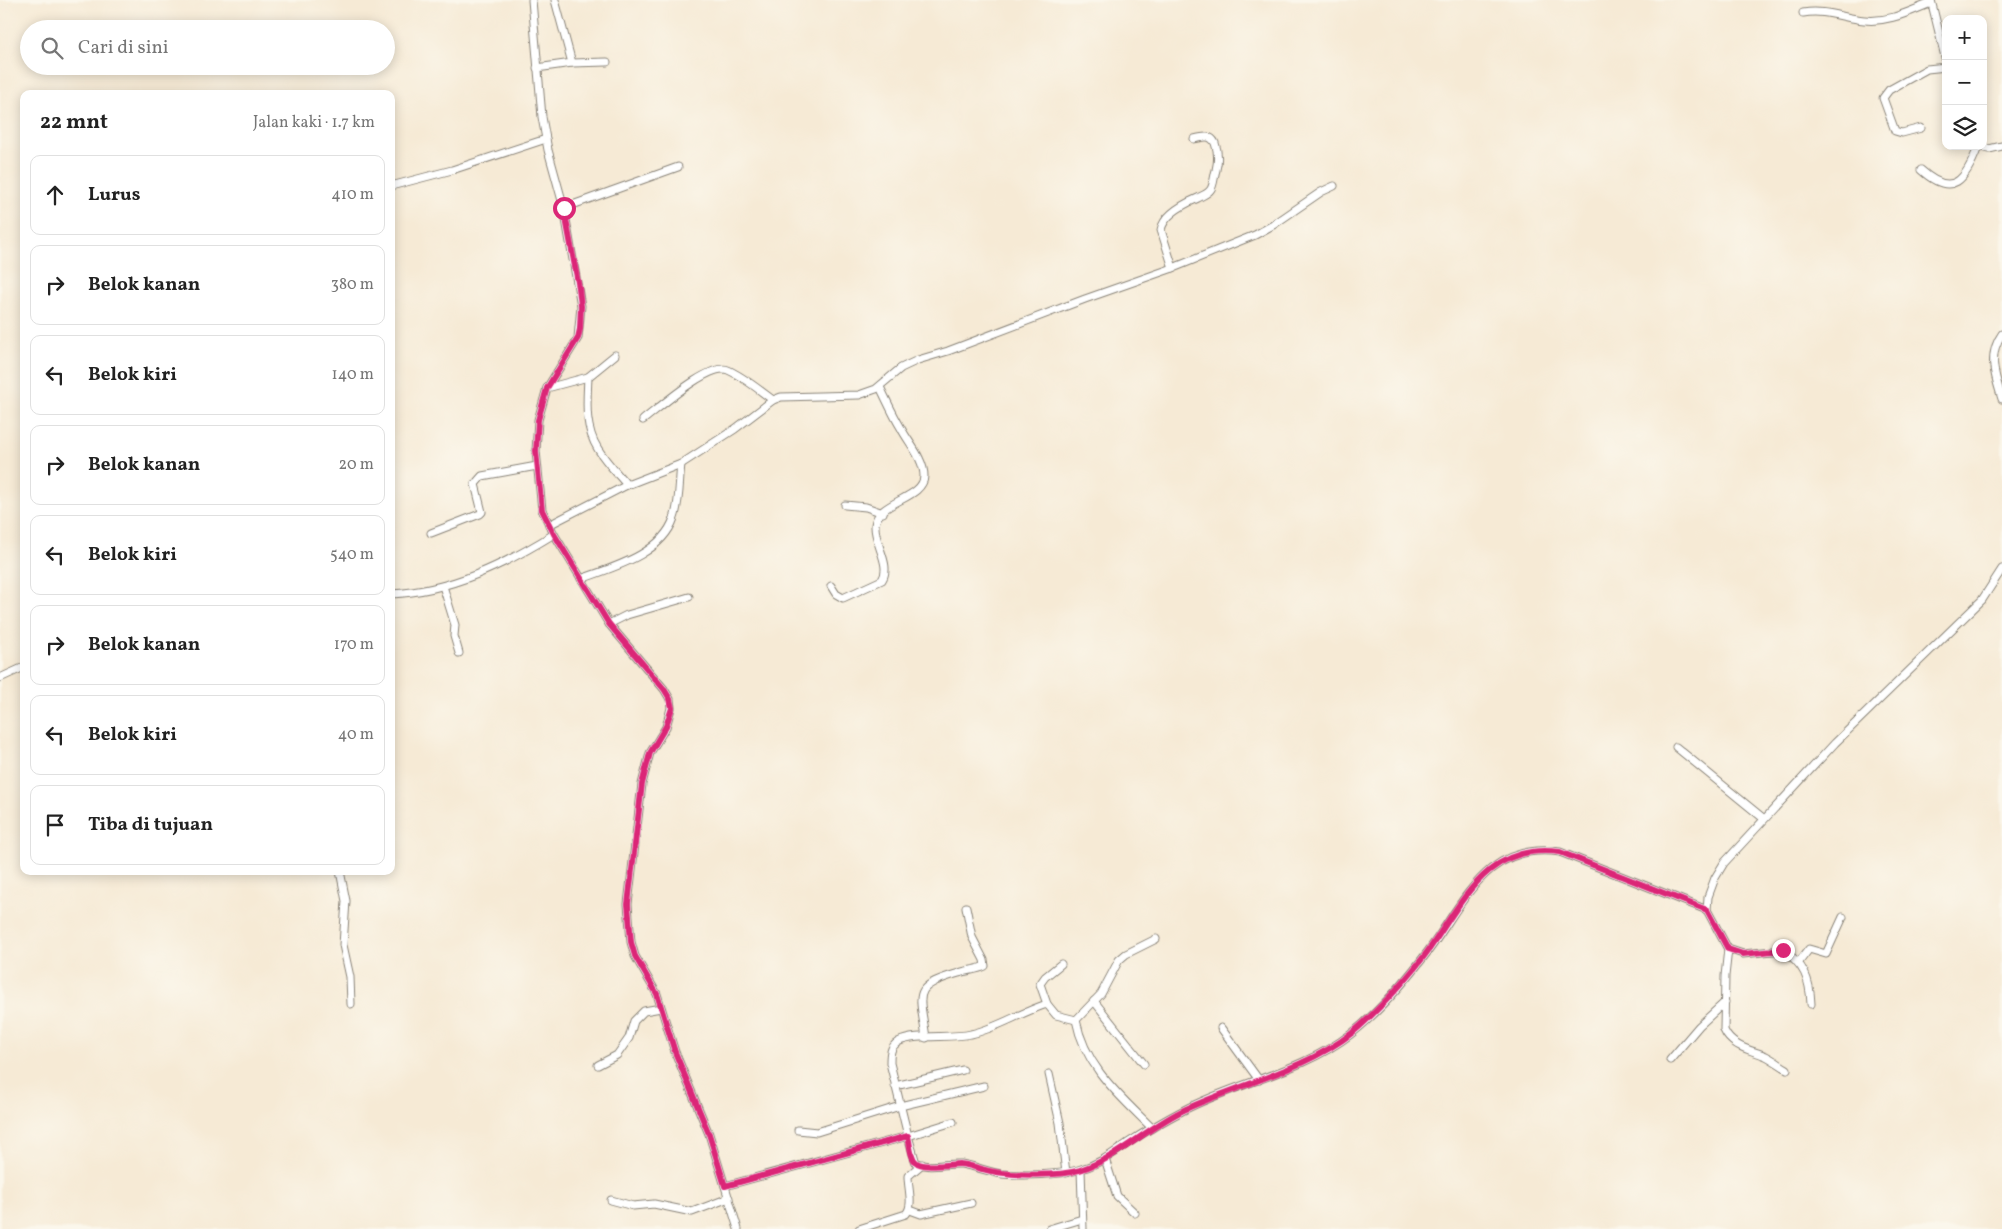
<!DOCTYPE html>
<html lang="id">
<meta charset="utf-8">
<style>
:root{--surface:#fff;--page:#f6f6f6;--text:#222;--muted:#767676;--line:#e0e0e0}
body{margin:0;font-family:Vollkorn,serif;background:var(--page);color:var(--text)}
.controls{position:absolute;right:15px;top:15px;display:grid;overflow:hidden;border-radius:10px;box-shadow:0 2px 12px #0003}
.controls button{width:45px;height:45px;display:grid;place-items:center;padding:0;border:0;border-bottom:1px solid var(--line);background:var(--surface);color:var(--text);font:25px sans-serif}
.stop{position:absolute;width:15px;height:15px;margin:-11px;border:4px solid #db2777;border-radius:50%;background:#fff}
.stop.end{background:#db2777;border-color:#fff;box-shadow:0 1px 5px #0008}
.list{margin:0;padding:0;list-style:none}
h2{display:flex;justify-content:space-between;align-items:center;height:65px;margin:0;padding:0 20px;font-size:21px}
h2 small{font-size:16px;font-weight:400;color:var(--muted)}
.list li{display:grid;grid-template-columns:32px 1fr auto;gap:15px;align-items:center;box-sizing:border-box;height:80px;margin:0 10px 10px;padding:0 10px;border:1px solid var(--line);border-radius:10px}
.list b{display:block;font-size:19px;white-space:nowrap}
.list em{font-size:16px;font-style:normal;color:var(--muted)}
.icon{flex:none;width:28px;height:28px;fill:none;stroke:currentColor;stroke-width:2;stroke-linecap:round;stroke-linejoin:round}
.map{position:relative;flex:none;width:2002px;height:1229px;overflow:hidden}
.search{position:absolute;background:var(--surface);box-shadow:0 2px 12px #0003;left:20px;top:20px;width:375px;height:55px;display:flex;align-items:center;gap:12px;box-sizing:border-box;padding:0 18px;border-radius:28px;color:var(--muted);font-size:19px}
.panel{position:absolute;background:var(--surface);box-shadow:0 2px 12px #0003;left:20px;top:90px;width:375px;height:785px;border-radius:10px}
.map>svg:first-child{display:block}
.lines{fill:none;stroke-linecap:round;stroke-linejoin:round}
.minor-casing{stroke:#898378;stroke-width:9}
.minor{stroke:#fff;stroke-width:7}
.route{stroke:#db2777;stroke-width:6}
</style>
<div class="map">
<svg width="2002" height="1229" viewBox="0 0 2002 1229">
<rect width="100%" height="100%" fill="#fbf7ec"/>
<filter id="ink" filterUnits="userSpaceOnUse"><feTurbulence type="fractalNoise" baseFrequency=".02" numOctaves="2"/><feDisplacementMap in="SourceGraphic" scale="10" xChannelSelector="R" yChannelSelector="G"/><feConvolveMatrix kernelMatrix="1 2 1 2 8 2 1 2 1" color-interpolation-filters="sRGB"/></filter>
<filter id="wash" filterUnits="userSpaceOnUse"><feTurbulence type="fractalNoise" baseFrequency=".0096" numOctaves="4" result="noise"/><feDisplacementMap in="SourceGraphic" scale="20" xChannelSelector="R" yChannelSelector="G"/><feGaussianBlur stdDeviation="1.12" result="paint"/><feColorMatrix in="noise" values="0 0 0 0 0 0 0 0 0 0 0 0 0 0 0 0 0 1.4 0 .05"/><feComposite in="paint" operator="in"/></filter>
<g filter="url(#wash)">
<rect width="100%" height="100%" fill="#f6ead5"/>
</g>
<g filter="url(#ink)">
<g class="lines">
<defs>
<g id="minor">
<path d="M532,0L542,117L548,150L564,208L581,306L578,338L547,388L538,420L536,451L542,510L554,534L609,624L664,689L670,699L671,708L666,727L650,753L642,784L628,904L631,942L635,956L657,994L675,1052L709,1134L738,1229"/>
<path d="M1931,0L1946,61"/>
<path d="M1803,13C1825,9 1843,18 1864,20C1888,23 1910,11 1931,3"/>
<path d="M572,63L607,62"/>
<path d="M537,68L572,63L555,0"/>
<path d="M1921,128L1902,133L1895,131L1883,98L1889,90L1927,69L1946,67"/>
<path d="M1978,146L1989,149L2002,146"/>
<path d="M1921,170C1953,199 1966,179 1978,147"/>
<path d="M391,186L452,170L546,139"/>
<path d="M564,208L678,167"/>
<path d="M1173,268L1161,230C1164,214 1184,204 1198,198C1203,195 1208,194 1211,189C1214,184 1214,176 1216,170C1218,162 1218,151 1215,143C1211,134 1202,137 1194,139"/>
<path d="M2002,334C1987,355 1995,376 2002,399"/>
<path d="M588,377C587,401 584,427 598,449C606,462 617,473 627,485"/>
<path d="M547,388L588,377L615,355"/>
<path d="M643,420C659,408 710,362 728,370C744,377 759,390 773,400"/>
<path d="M845,505L866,507L883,513"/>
<path d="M549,525L627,485L681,464L735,429L773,400L781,397L859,395L876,389L901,368L918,360L948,351L1085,299L1173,268L1255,235L1273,225L1321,192L1334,186"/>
<path d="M431,533L480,514L482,512L475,484L482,476L537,466"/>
<path d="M581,579C614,567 662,554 674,518C680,502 679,481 681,464"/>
<path d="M443,586L455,625L454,636L459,653"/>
<path d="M831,586L836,594L843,598L882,580C892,565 874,544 875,525C877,501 924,499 924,476C924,459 908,442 901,428C893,415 887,401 880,387"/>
<path d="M391,594C451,591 504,565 554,534"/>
<path d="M609,624L627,615L689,597"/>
<path d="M0,678L24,667"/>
<path d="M1676,747L1763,818"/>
<path d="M340,871L346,901L343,945L350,977L351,1004"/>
<path d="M1728,949L1725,976L1724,1030C1731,1047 1751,1050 1766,1056C1774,1060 1780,1065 1787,1069"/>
<path d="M1799,962L1809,949L1826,954L1843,917"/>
<path d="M1094,1001L1144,1064"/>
<path d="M1047,1004L1040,984L1045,977L1061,964"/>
<path d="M1811,1004C1810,979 1804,964 1783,950L1743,954L1728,949L1707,910L1708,897L1715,878L1724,863L1835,743L1982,600L2002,569"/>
<path d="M1076,1020C1085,1067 1119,1095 1152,1128"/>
<path d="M1221,1028L1259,1080"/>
<path d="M926,1038C920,993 910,987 959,973C967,970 977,970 985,966L984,960L972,937L966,907"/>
<path d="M1670,1060L1699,1026L1725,1002"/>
<path d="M598,1065L617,1055L629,1038L634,1021L644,1011L661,1008"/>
<path d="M1049,1074L1060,1123L1066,1173"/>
<path d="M895,1086L963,1070"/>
<path d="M953,1122L908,1136L916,1163C930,1169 946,1163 961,1164C975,1166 988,1172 1002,1174C1022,1176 1059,1175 1078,1170C1098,1165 1112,1154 1128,1143C1146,1131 1165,1120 1184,1110C1238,1082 1302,1072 1351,1034C1379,1012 1408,978 1429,950C1465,901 1487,841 1560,852L1707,910"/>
<path d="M798,1130L817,1132L900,1106L984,1086"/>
<path d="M1105,1159L1117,1196L1135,1213"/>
<path d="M1081,1170L1083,1229"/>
<path d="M725,1186L908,1136L890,1063C890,1055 890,1047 898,1042C915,1033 951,1039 971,1034C998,1028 1021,1012 1047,1004L1056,1015L1076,1020L1101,994L1119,960L1126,954L1156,939"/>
<path d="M611,1200L633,1206L654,1204L692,1212L729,1198"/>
<path d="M910,1210L921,1214L971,1203"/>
<path d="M859,1229L906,1214C914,1205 908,1189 908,1176L922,1164"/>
<path d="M1049,1229L1082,1219"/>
</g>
</defs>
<use href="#minor" class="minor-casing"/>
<use href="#minor" class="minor"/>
</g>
</g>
<g class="lines" filter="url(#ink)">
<path class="route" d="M564,208L579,288L581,306L580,329L578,338L547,388L538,420L536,451L542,510L554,534L609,624L664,689L670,699L672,708L666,726L650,753L642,784L628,904L631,942L635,956L657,994L675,1052L709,1134L725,1186L908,1136C910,1143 910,1158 916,1162C923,1169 949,1164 959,1164C966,1164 974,1167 982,1169C1005,1176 1057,1177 1080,1170C1119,1158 1149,1126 1186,1109C1238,1085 1307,1069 1352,1033C1377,1012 1411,975 1430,948C1464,899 1489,842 1560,852L1707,910L1728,949L1743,954L1783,950"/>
</g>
</svg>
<div class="controls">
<button>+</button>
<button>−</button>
<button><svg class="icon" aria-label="layers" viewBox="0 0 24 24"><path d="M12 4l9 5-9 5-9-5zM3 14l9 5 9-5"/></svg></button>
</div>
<div class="stop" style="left:564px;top:208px"></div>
<div class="stop end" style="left:1783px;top:950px"></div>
<div class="search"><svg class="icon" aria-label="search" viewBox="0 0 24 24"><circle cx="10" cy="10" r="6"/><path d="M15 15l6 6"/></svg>Cari di sini</div>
<section class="panel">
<h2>22 mnt<small>Jalan kaki · 1.7 km</small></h2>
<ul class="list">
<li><svg class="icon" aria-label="ahead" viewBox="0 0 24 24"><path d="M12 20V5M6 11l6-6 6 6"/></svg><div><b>Lurus</b></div><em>410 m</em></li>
<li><svg class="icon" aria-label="right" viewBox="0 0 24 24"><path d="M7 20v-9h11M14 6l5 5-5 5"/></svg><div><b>Belok kanan</b></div><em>380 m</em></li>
<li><svg class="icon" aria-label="left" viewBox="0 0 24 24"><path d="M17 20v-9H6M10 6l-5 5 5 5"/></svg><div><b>Belok kiri</b></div><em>140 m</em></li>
<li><svg class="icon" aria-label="right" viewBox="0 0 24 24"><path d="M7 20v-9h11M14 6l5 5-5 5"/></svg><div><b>Belok kanan</b></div><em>20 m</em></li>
<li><svg class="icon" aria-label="left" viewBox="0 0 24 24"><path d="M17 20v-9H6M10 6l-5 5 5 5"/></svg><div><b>Belok kiri</b></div><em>540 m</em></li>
<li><svg class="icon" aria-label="right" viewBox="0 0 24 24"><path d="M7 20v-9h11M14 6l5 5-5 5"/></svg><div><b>Belok kanan</b></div><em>170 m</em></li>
<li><svg class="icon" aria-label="left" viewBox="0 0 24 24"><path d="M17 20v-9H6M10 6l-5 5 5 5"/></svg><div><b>Belok kiri</b></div><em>40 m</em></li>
<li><svg class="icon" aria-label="arrive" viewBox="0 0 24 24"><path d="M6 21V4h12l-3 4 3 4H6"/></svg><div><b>Tiba di tujuan</b></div></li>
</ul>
</section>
</div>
